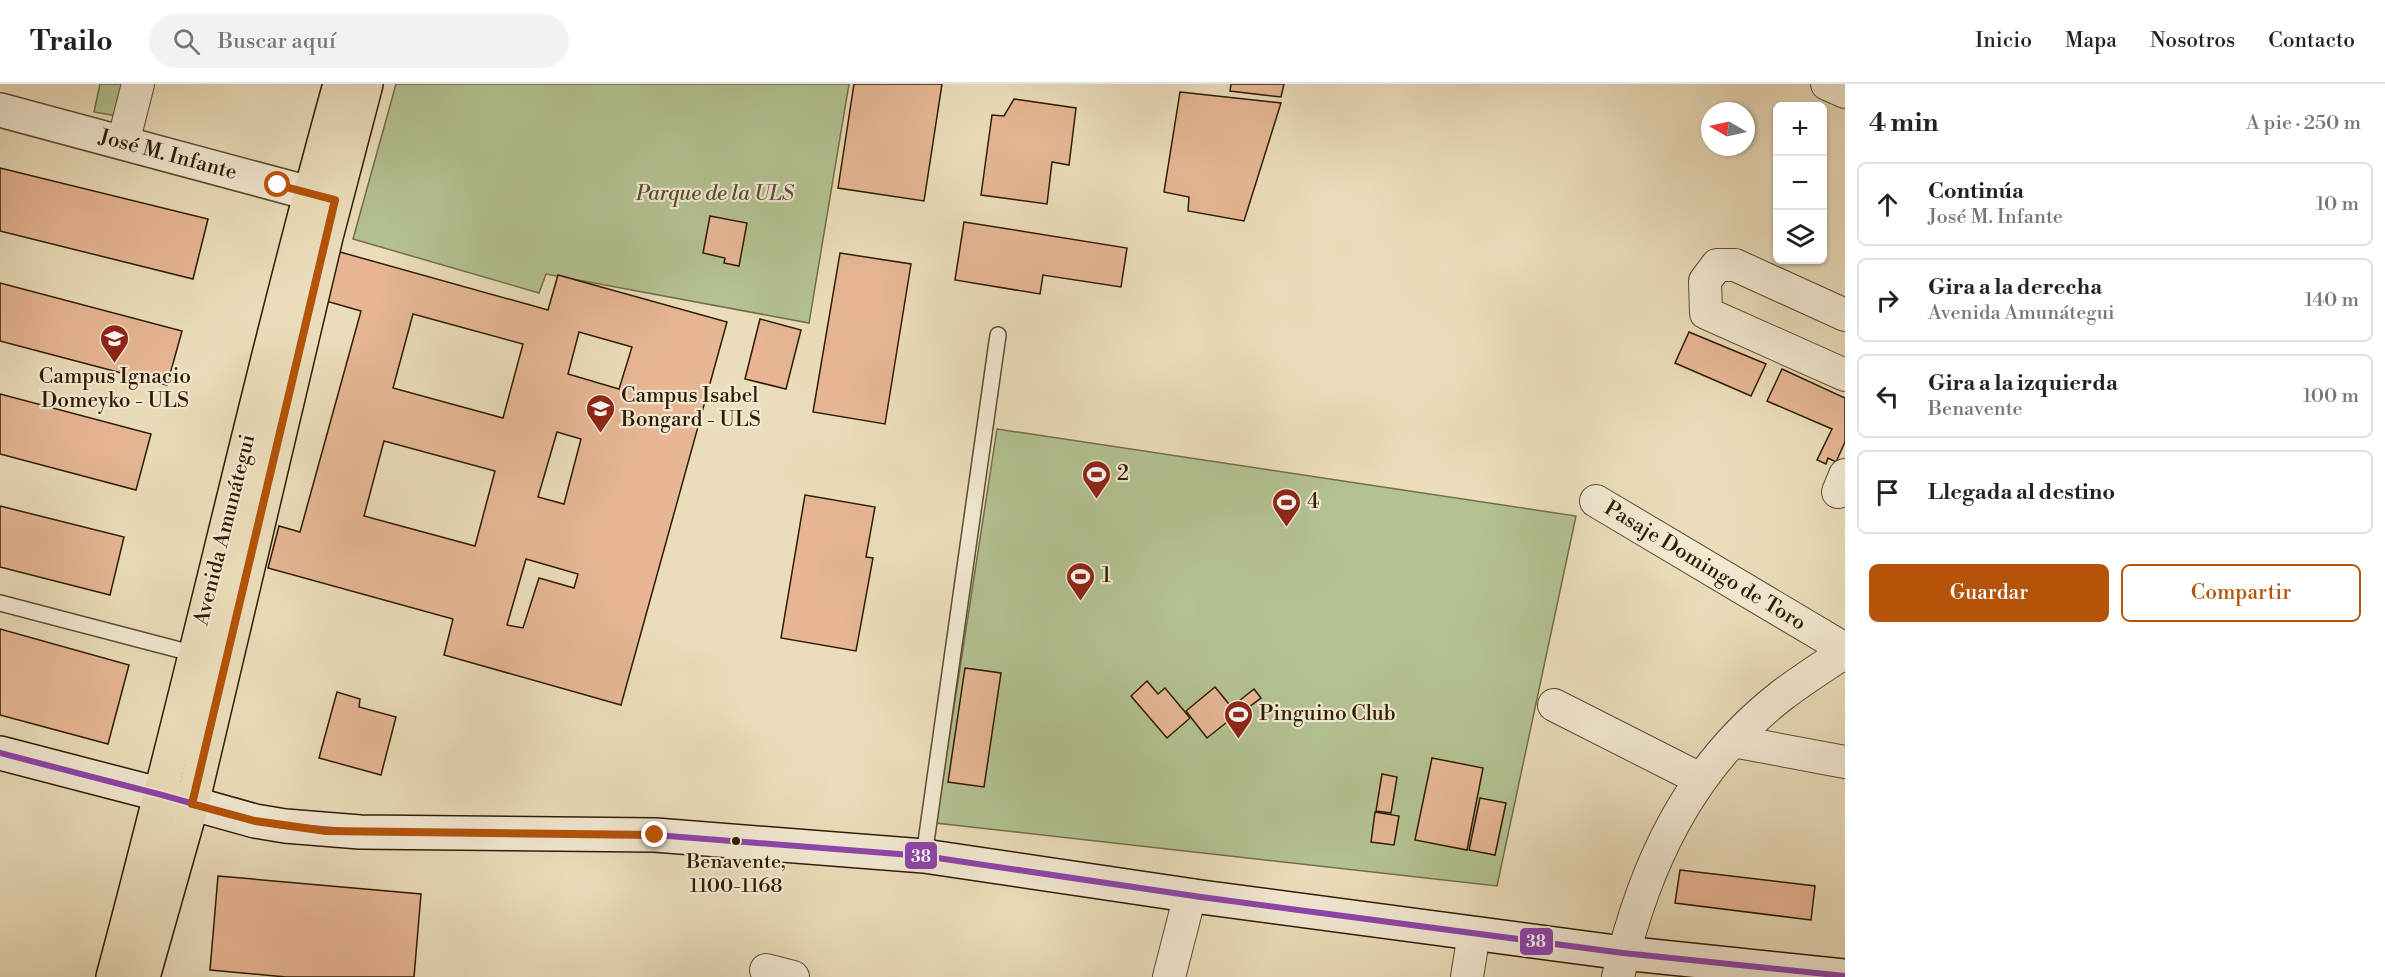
<!DOCTYPE html>
<html lang="es">
<meta charset="utf-8">
<style>
:root{--surface:#fff;--page:#f2f2f2;--text:#222;--muted:#767676;--line:#e0e0e0;--accent:#b45309}
body{margin:0;font-family:"Libre Bodoni",serif;background:var(--page);color:var(--text)}
.controls{position:absolute;right:18px;top:18px;display:grid;overflow:hidden;border-radius:9px;box-shadow:0 2px 4px #0004}
.controls button{width:54px;height:54px;display:grid;place-items:center;padding:0;border:0;border-bottom:2px solid var(--line);background:var(--surface);color:var(--text);font:30px sans-serif}
.compass{position:absolute;left:1701px;top:18px;width:54px;height:54px;border-radius:50%;background:var(--surface);box-shadow:0 2px 4px #0004;rotate:279deg}
.stop{position:absolute;width:18px;height:18px;margin:-14px;border:4px solid #b45309;border-radius:50%;background:#fff}
.stop.end{background:#b45309;border-color:#fff;box-shadow:0 2px 6px #0008}
.list{margin:0;padding:0;list-style:none}
h2{display:flex;justify-content:space-between;align-items:center;height:78px;margin:0;padding:0 24px;font-size:26px}
h2 small{font-size:20px;font-weight:400;color:var(--muted)}
.list li{display:grid;grid-template-columns:39px 1fr auto;gap:18px;align-items:center;box-sizing:border-box;height:84px;margin:0 12px 12px;padding:0 12px;border:2px solid var(--line);border-radius:9px}
.list b{display:block;font-size:22px;white-space:nowrap}
.list p{margin:0;font-size:20px;white-space:nowrap;color:var(--muted)}
.list em{font-size:20px;font-style:normal;color:var(--muted)}
.actions{display:flex;gap:12px;padding:18px 24px}
.actions a{flex:1;padding:14px 0;border:2px solid var(--accent);border-radius:9px;text-align:center;font-size:21px;color:var(--accent)}
.actions .main{background:var(--accent);color:#fff}
.icon{flex:none;width:33px;height:33px;fill:none;stroke:currentColor;stroke-width:2;stroke-linecap:round;stroke-linejoin:round}
.map{position:relative;flex:none;width:1845px;height:893px;overflow:hidden}
header{display:flex;align-items:center;gap:36px;box-sizing:border-box;height:84px;padding:0 30px;background:var(--surface);border-bottom:2px solid var(--line)}
header strong{font-size:28px}
nav{display:flex;gap:33px;margin-inline-start:auto;font-size:21px}
.search{width:420px;height:54px;background:var(--page);display:flex;align-items:center;gap:15px;box-sizing:border-box;padding:0 21px;border-radius:33px;color:var(--muted);font-size:22px}
main{display:flex}
aside{flex:1;background:var(--surface)}
.map>svg:first-child{display:block}
.green{fill:#b4c292;stroke:#726e4a;stroke-width:1.5}
.building{fill:#e7b795;stroke:#2f1b02;stroke-width:1.5;fill-rule:evenodd}
.lines{fill:none;stroke-linecap:round;stroke-linejoin:round}
.service-casing{stroke:#5e4c30;stroke-width:18}
.minor-casing{stroke:#5e4c30;stroke-width:34}
.tertiary-casing{stroke:#5e4c30;stroke-width:36}
.secondary-casing{stroke:#2f1b02;stroke-width:36}
.primary-casing{stroke:#2f1b02;stroke-width:36}
.service{stroke:#f2e9d3;stroke-width:15}
.minor{stroke:#f2e9d3;stroke-width:32}
.tertiary{stroke:#f2e9d3;stroke-width:33}
.secondary{stroke:#f2e9d3;stroke-width:33}
.primary{stroke:#ebddbb;stroke-width:33}
.bus-1-casing{stroke:#f2e9d3;stroke-width:10}
.bus-1{stroke:#8e44ad;stroke-width:6}
.route{stroke:#b45309;stroke-width:8}
.bus-dot{fill:#2f1b02;stroke:#f2e9d3;stroke-width:2}
.labels{text-anchor:middle;dominant-baseline:central;stroke-width:4.5;stroke-linejoin:round;paint-order:stroke}
.bus-label{font-size:20px;fill:#2f1b02;stroke:#f2e9d3}
.street-label{font-size:21px;fill:#2f1b02;stroke:#f2e9d3}
.park-label{font-size:21px;font-style:italic;fill:#574d2d;stroke:#f2e9d3}
.poi-label{font-size:21px;fill:#2f1b02;stroke:#f2e9d3;text-anchor:start}
.line-badge{stroke:#f2e9d3;stroke-width:2}
.badge-label{font-size:16px;text-anchor:middle;font-weight:bold;fill:#fff}
</style>
<header>
<strong>Trailo</strong>
<div class="search"><svg class="icon" aria-label="search" viewBox="0 0 24 24"><circle cx="10" cy="10" r="6"/><path d="M15 15l6 6"/></svg>Buscar aquí</div>
<nav><a>Inicio</a><a>Mapa</a><a>Nosotros</a><a>Contacto</a></nav>
</header>
<main>
<div class="map">
<svg width="1845" height="893" viewBox="0 0 1845 893">
<rect width="100%" height="100%" fill="#ebddbb"/>
<filter id="stains"><feTurbulence type="fractalNoise" baseFrequency=".00333" numOctaves="4"/><feColorMatrix values="0 0 0 0 .2 0 0 0 0 .09 0 0 0 0 .02 0 0 0 .5 -.17"/></filter>
<radialGradient id="worn" r=".72"><stop offset=".6" stop-color="#630" stop-opacity="0"/><stop offset="1" stop-color="#630" stop-opacity=".3"/></radialGradient>
<g class="green">
<path d="M100,0H130L122,33L94,28Z"/>
<path d="M396,0H849L809,239L546,190L539,209L353,155Z"/>
<path d="M997,345L1576,432L1497,802L936,739Z"/>
</g>
<g class="building">
<path d="M854,0H942L924,117L838,104Z"/>
<path d="M1231,0H1284L1281,13L1230,7Z"/>
<path d="M1180,8L1281,19L1244,137L1188,127L1189,113L1164,108Z"/>
<path d="M1014,15L1076,24L1069,81L1052,78L1047,120L981,111L992,31L1004,32Z"/>
<path d="M0,84L208,135L193,195L0,147Z"/>
<path d="M710,132L747,139L739,182L724,179L725,174L703,169Z"/>
<path d="M964,138L1127,164L1121,203L1043,191L1040,210L955,196Z"/>
<path d="M340,168L548,226L558,191L727,238L621,621L444,571L453,535L268,484L279,442L300,448L361,227L326,217ZM413,230L523,260L503,334L393,304ZM579,248L632,263L619,305L568,290ZM557,348L581,355L564,420L538,413ZM384,357L495,387L475,462L364,432ZM526,475L578,490L574,504L539,494L523,544L507,541Z"/>
<path d="M840,169L911,180L885,340L813,328Z"/>
<path d="M0,199L182,247L167,301L0,257Z"/>
<path d="M760,235L801,246L786,305L745,295Z"/>
<path d="M1689,248L1766,280L1751,312L1675,279Z"/>
<path d="M1782,285L1845,314V358L1836,378L1828,374L1826,380L1817,376L1832,345L1767,317Z"/>
<path d="M0,310L151,350L136,406L0,370Z"/>
<path d="M805,411L875,423L866,473L873,474L856,567L781,554Z"/>
<path d="M0,422L124,453L110,511L0,483Z"/>
<path d="M0,545L129,581L108,660L0,631Z"/>
<path d="M965,584L1001,589L984,703L948,698Z"/>
<path d="M1147,597L1158,610L1165,604L1190,634L1167,654L1131,612Z"/>
<path d="M1215,603L1237,630L1207,654L1186,627Z"/>
<path d="M1254,605L1261,614L1246,625L1239,617Z"/>
<path d="M337,608L360,615L359,623L396,633L381,691L319,674Z"/>
<path d="M1432,674L1483,684L1467,766L1415,756Z"/>
<path d="M1382,690L1397,693L1391,729L1376,727Z"/>
<path d="M1480,714L1506,719L1495,771L1469,766Z"/>
<path d="M1375,728L1399,732L1394,761L1371,758Z"/>
<path d="M1680,786L1815,802L1811,836L1675,819Z"/>
<path d="M218,792L421,810L414,893H286L210,886Z"/>
</g>
<g class="lines">
<defs>
<g id="service">
<path d="M0,519L195,570"/>
<path d="M924,772L998,251"/>
</g>
<g id="minor">
<path d="M1827,0L1845,8"/>
<path d="M123,59L138,0"/>
<path d="M1845,231L1735,181H1717L1705,197L1706,229L1845,291"/>
<path d="M1838,408L1845,391"/>
<path d="M1596,417L1845,565"/>
<path d="M1554,621L1700,695"/>
<path d="M1733,657L1845,678"/>
<path d="M766,886L793,893"/>
<path d="M1169,893L1190,811"/>
<path d="M1467,893L1474,849"/>
<path d="M1618,893C1644,781 1689,684 1781,612C1802,596 1824,582 1845,568"/>
</g>
<path id="tertiary" d="M0,26L335,116"/>
<path id="secondary" d="M0,669L162,711L255,737L285,742L360,748L655,751L924,772L1201,813L1623,869L1845,892"/>
<g id="primary">
<path d="M113,893C193,596 258,296 340,0"/>
<path d="M143,893L192,720L326,153L366,0"/>
</g>
</defs>
<use href="#service" class="service-casing"/>
<use href="#minor" class="minor-casing"/>
<use href="#tertiary" class="tertiary-casing"/>
<use href="#secondary" class="secondary-casing"/>
<use href="#primary" class="primary-casing"/>
<use href="#service" class="service"/>
<use href="#minor" class="minor"/>
<use href="#tertiary" class="tertiary"/>
<use href="#secondary" class="secondary"/>
<use href="#primary" class="primary"/>
<defs>
<path id="bus-1" d="M0,669L162,711L255,737L285,742L360,748L655,751L924,772L1201,813L1623,869L1845,892"/>
</defs>
<use href="#bus-1" class="bus-1-casing"/>
<use href="#bus-1" class="bus-1"/>
</g>
<g class="lines">
<path class="route" d="M278,101L335,116L192,720L255,737L326,747L655,751"/>
</g>
<defs>
<symbol id="university-pin" viewBox="-11 -11 22 30"><path d="M0 17L-7.5 6A9.5 9.5 0 1 1 7.5 6Z" fill="#8f2418" stroke="#f2e9d3"/><path d="M0-5L7-2L0 1L-7-2ZM-4 1L0 2.5L4 1V4Q0 6-4 4Z" fill="#fff"/></symbol>
<symbol id="stadium-pin" viewBox="-11 -11 22 30"><path d="M0 17L-7.5 6A9.5 9.5 0 1 1 7.5 6Z" fill="#8f2418" stroke="#f2e9d3"/><path d="M0-5a6.5 5 0 1 0 0 10a6.5 5 0 1 0 0-10ZM-3.5-1.8h7v3.6h-7Z" fill="#fff"/></symbol>
</defs>
<g fill-rule="evenodd">
<use href="#university-pin" x="98" y="238" width="33" height="45"/>
<use href="#university-pin" x="584" y="308" width="33" height="45"/>
<use href="#stadium-pin" x="1080" y="374" width="33" height="45"/>
<use href="#stadium-pin" x="1270" y="402" width="33" height="45"/>
<use href="#stadium-pin" x="1064" y="476" width="33" height="45"/>
<use href="#stadium-pin" x="1222" y="614" width="33" height="45"/>
</g>
<circle class="bus-dot" cx="736" cy="757" r="5"/>
<g class="labels">
<g class="bus-label">
<text x="736" y="778">Benavente,<tspan x="736" dy="24">1100-1168</tspan></text>
</g>
<g class="street-label">
<text transform="translate(168 71) rotate(15)">José M. Infante</text>
<text transform="translate(225 446) rotate(-76)">Avenida Amunátegui</text>
<text transform="translate(1705 482) rotate(31)">Pasaje Domingo de Toro</text>
</g>
<g class="park-label">
<text x="715" y="110">Parque de la ULS</text>
</g>
<g class="poi-label">
<text x="115" y="293" text-anchor="middle">Campus Ignacio<tspan x="115" dy="24">Domeyko - ULS</tspan></text>
<text x="621" y="312">Campus Isabel<tspan x="621" dy="24">Bongard - ULS</tspan></text>
<text x="1117" y="390">2</text>
<text x="1307" y="418">4</text>
<text x="1102" y="492">1</text>
<text x="1259" y="630">Pinguino Club</text>
</g>
</g>
<g class="line-badge">
<rect x="904" y="757" width="34" height="29" rx="6" fill="#8e44ad"/>
<rect x="1519" y="843" width="35" height="29" rx="6" fill="#8e44ad"/>
</g>
<g class="badge-label">
<text x="921" y="778">38</text>
<text x="1536" y="863">38</text>
</g>
<rect width="100%" height="100%" filter="url(#stains)"/>
<rect width="100%" height="100%" fill="url(#worn)"/>
</svg>
<div class="controls">
<button>+</button>
<button>−</button>
<button><svg class="icon" aria-label="layers" viewBox="0 0 24 24"><path d="M12 4l9 5-9 5-9-5zM3 14l9 5 9-5"/></svg></button>
</div>
<svg class="compass" viewBox="-18 -18 36 36"><path d="M0-13l5 13h-10z" fill="#e53935"/><path d="M0 13l5-13h-10z" fill="#767676"/></svg>
<div class="stop" style="left:278px;top:101px"></div>
<div class="stop end" style="left:655px;top:751px"></div>
</div>
<aside>
<h2>4 min<small>A pie · 250 m</small></h2>
<ul class="list">
<li><svg class="icon" aria-label="ahead" viewBox="0 0 24 24"><path d="M12 20V5M6 11l6-6 6 6"/></svg><div><b>Continúa</b><p>José M. Infante</p></div><em>10 m</em></li>
<li><svg class="icon" aria-label="right" viewBox="0 0 24 24"><path d="M7 20v-9h11M14 6l5 5-5 5"/></svg><div><b>Gira a la derecha</b><p>Avenida Amunátegui</p></div><em>140 m</em></li>
<li><svg class="icon" aria-label="left" viewBox="0 0 24 24"><path d="M17 20v-9H6M10 6l-5 5 5 5"/></svg><div><b>Gira a la izquierda</b><p>Benavente</p></div><em>100 m</em></li>
<li><svg class="icon" aria-label="arrive" viewBox="0 0 24 24"><path d="M6 21V4h12l-3 4 3 4H6"/></svg><div><b>Llegada al destino</b></div></li>
</ul>
<div class="actions"><a class="main">Guardar</a><a>Compartir</a></div>
</aside>
</main>
